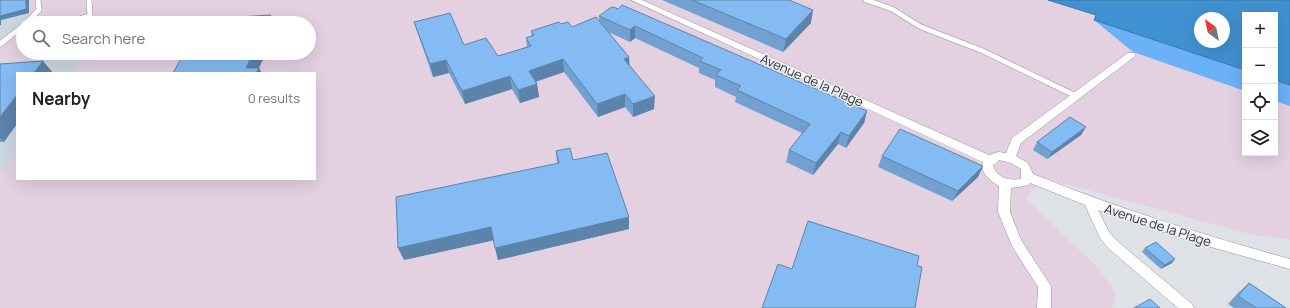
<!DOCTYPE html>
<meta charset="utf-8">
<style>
:root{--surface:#fff;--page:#f6f6f6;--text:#202124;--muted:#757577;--line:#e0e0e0}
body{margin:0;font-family:Manrope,sans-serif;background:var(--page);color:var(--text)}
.controls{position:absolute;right:12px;top:12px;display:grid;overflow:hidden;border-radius:0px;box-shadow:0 4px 16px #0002}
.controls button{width:36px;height:36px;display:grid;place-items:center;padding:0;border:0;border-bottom:1px solid var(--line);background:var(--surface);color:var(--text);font:20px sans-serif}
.compass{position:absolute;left:1194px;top:12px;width:36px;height:36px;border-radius:50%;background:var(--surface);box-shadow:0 4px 16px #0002;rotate:327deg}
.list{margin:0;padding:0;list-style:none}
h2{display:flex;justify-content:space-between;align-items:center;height:52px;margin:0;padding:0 16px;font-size:17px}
h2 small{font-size:13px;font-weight:400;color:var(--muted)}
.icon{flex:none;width:22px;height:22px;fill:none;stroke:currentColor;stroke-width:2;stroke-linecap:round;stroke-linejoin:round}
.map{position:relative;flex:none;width:1290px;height:308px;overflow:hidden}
.search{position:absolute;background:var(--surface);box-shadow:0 4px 16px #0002;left:16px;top:16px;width:300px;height:44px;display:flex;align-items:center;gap:10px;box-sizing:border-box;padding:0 14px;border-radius:22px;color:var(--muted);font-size:15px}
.panel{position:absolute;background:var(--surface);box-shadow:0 4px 16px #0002;left:16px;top:72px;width:300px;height:108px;border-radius:0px}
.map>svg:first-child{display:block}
.built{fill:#cdd7e1}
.industrial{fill:#e3d1e2;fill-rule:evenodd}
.forest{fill:#6bb1f7}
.water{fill:#4091d1;stroke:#3d76a3;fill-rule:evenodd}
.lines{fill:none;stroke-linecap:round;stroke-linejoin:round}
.lane-casing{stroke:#91959a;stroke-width:6}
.street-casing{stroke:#91959a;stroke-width:1}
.lane{stroke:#fff;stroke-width:5}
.street{fill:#fff;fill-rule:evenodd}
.wall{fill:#72a1d1}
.shaded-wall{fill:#5c83aa}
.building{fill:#84bbf3;stroke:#5c83aa}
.labels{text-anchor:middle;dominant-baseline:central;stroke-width:3;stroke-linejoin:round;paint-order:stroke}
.street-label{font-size:13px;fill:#353738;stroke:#ebeff4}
</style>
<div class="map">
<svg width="1290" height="308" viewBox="0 0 1290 308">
<rect width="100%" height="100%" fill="#dee2e7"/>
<g class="built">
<path d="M0,0L29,13L15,34L0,46Z"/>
<path d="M85,56L73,73H17V151L3,171L0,172V63Z"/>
</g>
<path class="industrial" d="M29,0H1048L1096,15L1094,20L1133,52L1245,91V153H1275V101L1290,106V240L1250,234L1046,179L1025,198L1097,267L1116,293L1112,308H0V172L3,171L17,151V179H315V73H73L85,56L0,63V46L15,34L29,13ZM23,23H309V53H23Z"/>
<g class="forest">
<path d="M1094,20L1245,70V91L1133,52Z"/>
<path d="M1275,80L1290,85V106L1275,101Z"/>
</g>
<path class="water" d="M1048,0H1290V85L1275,80V15H1245V70L1094,20L1096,15ZM1200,18H1224V42H1200Z"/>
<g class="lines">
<defs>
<g id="lane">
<path d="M866,0L892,9L921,27L983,51L1076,96"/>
<path d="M26,23L39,10L38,0"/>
<path d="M65,23L90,16L89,0"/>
<path d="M0,44L23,26"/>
</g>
<path id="street" d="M631,0H642L989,155L998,152L1006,153L1012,138L1128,53H1134L1136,55L1134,57L1021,143L1016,156L1028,163L1033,174C1117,208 1203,235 1290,259V269L1193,242L1098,210L1109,232L1116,240L1192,304L1194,308H1178L1108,248L1100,238L1085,205L1030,183L1029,185L1011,188L1010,212L1021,240L1051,286V308H1037L1038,287L1012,246L998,212L999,186C991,182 979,172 983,162ZM999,160L1011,163L1021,169V179C1008,181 997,178 993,165Z"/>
</defs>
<use href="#lane" class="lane-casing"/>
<use href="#street" class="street-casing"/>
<use href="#lane" class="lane"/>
<use href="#street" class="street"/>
</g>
<g class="wall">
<path d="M662,0H789L811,23L783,52Z"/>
<path d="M618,9L867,111L864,123L846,148L838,144L813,175L786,162L789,150L802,133L735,102L736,97L715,87V80L699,73V68L635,38L630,42L608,32L630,66L654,109L633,117L625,107L598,117L564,72L536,82L537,84L539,97L520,103L512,89L465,104L449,73L433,77L418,34L414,22L464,45L498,56L527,47L526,38L532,36L531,31L561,24L572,27L599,21V16Z"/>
<path d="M43,61L53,73H17L4,142H0V64Z"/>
<path d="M1081,135L1047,159L1033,150L1037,142Z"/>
<path d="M556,151L573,160L629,229L498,260L494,240L404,260L557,163Z"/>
<path d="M882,156L983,166L978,177L952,201L878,167Z"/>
<path d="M1145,248L1172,263L1161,269L1142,252Z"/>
<path d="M1249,283L1286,308H1234L1228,304L1239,292Z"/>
</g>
<g class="shaded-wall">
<path d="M26,0H29V13L1,20V25H0V16Z"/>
<path d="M813,10L811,23L783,52L786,39Z"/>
<path d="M271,15L274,23H267Z"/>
<path d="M635,26V38L630,42V30Z"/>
<path d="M253,53H266L259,68L262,73H248L246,68Z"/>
<path d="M629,57L630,70L624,59Z"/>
<path d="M563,59L564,72L531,83L529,71Z"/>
<path d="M446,60L449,73L433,77L430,64Z"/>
<path d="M43,61L53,73H34Z"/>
<path d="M510,76L512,89L465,104L462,91Z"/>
<path d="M537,84L539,97L520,103L518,90Z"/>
<path d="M625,94V107L598,117L597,104Z"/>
<path d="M17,95V124L4,142L0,138V117Z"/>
<path d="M655,96L654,109L633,117V104Z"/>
<path d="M867,111L864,123L846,148L849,136Z"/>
<path d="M1086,127L1081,135L1047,159L1052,152Z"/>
<path d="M841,132L838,144L813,175L816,163Z"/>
<path d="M983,166L978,177L952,201L958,191Z"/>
<path d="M629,217V229L498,260L495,248Z"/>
<path d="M491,227L495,240L404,260L398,248Z"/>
<path d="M1175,259L1172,263L1161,269L1165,265Z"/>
</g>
<g class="building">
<path d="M0,0H26V9L0,16Z"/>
<path d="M692,0H789L813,10L786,39Z"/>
<path d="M622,5L867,111L849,136L841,132L816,163L789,150L810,124L737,90L741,86L716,75L721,70L700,61L703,58L635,26L630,30L599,16L610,8L613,7L618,9Z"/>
<path d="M450,13L464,45L486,38L498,56L531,46L526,38L534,35L531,31L559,22L561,24L568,22L572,27L596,17L629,57L624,59L655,96L633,104L625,94L597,104L563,59L529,71L537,84L518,90L510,76L462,91L446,60L430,64L414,22Z"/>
<path d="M271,15L267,23H201L204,19Z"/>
<path d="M184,53H253L246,68H259L256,73H173Z"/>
<path d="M43,61L34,73H17V95L0,117V64Z"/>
<path d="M1070,117L1086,127L1052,152L1037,142Z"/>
<path d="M900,129L983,166L958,191L882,156Z"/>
<path d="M570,148L573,160L607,153L629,217L495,248L491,227L398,248L396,197L559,163L556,151Z"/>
<path d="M808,221L919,256L917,266L922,267L915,308H762L778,264L792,269Z"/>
<path d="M1156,242L1175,259L1165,265L1145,248Z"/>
<path d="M1249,283L1286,308H1256L1238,296Z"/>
<path d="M1150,299L1160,308H1134Z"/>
</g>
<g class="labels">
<g class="street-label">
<text transform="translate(812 80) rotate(24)">Avenue de la Plage</text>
<text transform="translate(1158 225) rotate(18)">Avenue de la Plage</text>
</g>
</g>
</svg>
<div class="controls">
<button>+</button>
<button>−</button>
<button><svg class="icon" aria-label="locate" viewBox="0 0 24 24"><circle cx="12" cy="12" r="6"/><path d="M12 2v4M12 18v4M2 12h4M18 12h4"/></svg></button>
<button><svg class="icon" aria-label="layers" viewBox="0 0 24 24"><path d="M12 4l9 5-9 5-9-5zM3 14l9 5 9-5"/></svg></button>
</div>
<svg class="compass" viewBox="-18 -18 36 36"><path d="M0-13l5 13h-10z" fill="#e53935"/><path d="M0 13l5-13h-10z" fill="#757577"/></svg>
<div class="search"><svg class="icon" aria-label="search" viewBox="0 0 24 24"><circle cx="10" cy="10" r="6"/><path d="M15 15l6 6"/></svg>Search here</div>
<section class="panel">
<h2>Nearby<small>0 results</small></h2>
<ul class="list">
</ul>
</section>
</div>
